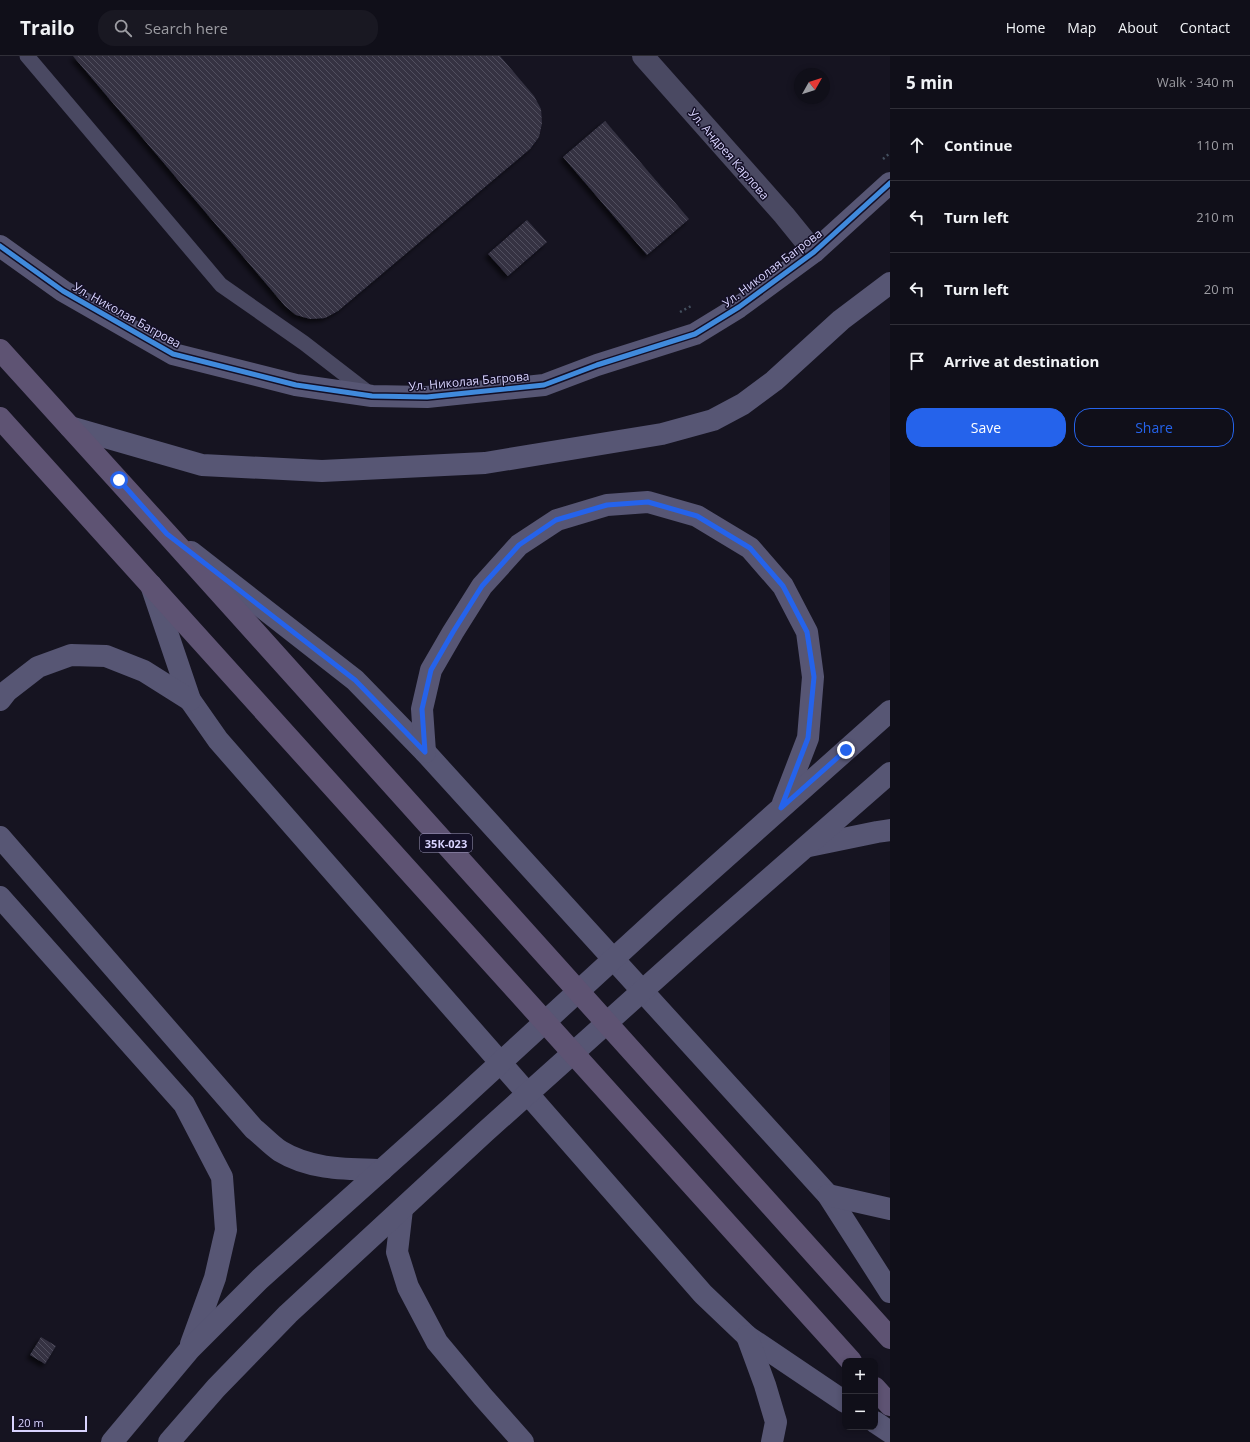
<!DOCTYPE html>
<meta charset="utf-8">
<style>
:root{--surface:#100f19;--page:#191822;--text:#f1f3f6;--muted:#9c9ca2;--line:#302f38;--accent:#2563eb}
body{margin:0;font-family:"Open Sans",sans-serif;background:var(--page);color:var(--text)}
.controls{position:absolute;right:12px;bottom:12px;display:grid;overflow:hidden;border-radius:8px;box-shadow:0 2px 6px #0003}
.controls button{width:36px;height:36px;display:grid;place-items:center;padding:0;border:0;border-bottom:1px solid var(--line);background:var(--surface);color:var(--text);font:20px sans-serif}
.compass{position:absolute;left:794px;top:12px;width:36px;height:36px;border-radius:50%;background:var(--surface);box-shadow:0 2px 6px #0003;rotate:51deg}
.scale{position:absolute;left:12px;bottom:10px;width:75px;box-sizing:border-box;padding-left:4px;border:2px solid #d9d4ff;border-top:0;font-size:11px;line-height:14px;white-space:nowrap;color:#d9d4ff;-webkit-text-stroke:3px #130f26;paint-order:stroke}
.stop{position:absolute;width:12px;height:12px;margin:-9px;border:3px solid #2563eb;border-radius:50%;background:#fff}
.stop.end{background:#2563eb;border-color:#fff;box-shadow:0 1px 4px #0008}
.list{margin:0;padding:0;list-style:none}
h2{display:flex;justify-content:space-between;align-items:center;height:52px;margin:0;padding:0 16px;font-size:17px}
h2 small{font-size:13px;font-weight:400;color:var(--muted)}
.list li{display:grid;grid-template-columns:26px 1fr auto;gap:12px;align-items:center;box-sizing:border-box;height:72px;padding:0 16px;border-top:1px solid var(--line)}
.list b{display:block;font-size:15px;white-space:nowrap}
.list em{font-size:13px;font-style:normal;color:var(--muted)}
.actions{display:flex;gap:8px;padding:12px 16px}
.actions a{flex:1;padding:9px 0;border:1px solid var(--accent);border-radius:16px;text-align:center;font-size:14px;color:var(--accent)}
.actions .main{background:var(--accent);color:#fff}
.icon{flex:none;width:22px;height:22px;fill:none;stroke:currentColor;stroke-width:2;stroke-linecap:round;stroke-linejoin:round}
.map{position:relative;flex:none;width:890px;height:1386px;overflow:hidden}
header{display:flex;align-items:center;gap:24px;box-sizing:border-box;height:56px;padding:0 20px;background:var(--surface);border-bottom:1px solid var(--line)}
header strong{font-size:19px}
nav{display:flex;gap:22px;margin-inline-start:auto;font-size:14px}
.search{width:280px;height:36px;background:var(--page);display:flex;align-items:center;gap:10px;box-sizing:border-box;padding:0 14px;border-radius:16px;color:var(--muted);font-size:15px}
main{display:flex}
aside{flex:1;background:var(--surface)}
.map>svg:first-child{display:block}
.building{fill:url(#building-back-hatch);filter:url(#shadow)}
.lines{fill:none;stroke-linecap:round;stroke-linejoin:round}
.path{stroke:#44505f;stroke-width:2.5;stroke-dasharray:2 3;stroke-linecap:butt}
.lane{stroke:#4a4962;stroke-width:15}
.street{stroke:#4a4962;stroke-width:22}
.secondary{stroke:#575674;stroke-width:22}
.primary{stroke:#5e5373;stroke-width:22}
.cycleway-casing{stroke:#130f26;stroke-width:8}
.cycleway{stroke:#408adc;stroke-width:5}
.route{stroke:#2563eb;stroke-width:5}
.labels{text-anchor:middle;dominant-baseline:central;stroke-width:3;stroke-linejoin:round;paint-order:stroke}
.shield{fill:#130f26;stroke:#9e99be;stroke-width:1}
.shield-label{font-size:11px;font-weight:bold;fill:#d9d4ff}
.street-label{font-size:12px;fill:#d9d4ff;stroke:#130f26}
</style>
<header>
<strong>Trailo</strong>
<div class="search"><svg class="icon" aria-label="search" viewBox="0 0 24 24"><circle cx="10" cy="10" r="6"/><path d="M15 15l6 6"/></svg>Search here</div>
<nav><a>Home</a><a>Map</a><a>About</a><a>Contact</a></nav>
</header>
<main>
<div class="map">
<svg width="890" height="1386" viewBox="0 0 890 1386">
<defs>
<pattern id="building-back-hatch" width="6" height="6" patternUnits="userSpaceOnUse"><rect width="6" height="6" fill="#343243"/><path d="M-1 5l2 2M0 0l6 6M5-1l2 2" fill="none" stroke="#514f5f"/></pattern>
<filter id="shadow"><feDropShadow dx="-3.5" dy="3.5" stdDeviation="2" flood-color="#0009"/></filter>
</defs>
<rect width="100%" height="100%" fill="#161421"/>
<g class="building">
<path d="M73,0H500L534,40L541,53L542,67L539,81L530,93L338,255L325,262L310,263L296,259L285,250Z"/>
<path d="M605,65L689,163L647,199L563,101Z"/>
<path d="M527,164L547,186L508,220L488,198Z"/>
<path d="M41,1281L56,1290L45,1308L30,1299Z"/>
</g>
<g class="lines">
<g class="path">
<path d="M883,103L890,97"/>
<path d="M680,256L693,249"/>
</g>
<path class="lane" d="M27,0L221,229L304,287L370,338"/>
<path class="street" d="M643,0L784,159L814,196"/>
<g class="secondary">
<path d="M0,190L63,235L173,298L296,329L372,340L427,341L544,329L597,309L695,278L739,251L814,196L890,127"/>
<path d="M70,371L202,409L322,415L485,407L662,378L713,364L743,348L774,325L841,264L890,227"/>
<path d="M191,496L355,624L425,696L828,1139L890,1236"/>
<path d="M151,529L190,644L218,684L703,1238L747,1280L845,1346"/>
<path d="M0,644L7,635L38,611L71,599L106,600L144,615L190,644"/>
<path d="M425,696L422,653L431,614L453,576L482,530L519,489L557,464L607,449L648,446L697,460L750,492L783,530L807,576L813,621L808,682L783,747"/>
<path d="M0,781L254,1073C263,1080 271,1089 280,1095C311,1114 347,1113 382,1114"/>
<path d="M809,790L877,776L890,774"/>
<path d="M0,841L184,1048L222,1121L226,1174L215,1222L191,1288"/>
<path d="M828,1139L890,1153"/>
<path d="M402,1153L397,1196L408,1231L437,1286L483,1341L523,1386"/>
<path d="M747,1280L765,1329L776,1366L772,1386"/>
<path d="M875,1366L890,1376"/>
<path d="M112,1386L190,1293L260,1223L451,1052L669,852L890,655"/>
<path d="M169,1386L216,1332L288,1258L485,1076L698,885L890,717"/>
</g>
<g class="primary">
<path d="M0,294L167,478L890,1282"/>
<path d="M0,362L851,1305"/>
<path d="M875,1332L890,1349"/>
</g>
<defs>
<path id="cycleway" d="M0,190L63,235L173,298L296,329L372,340L427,341L544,329L597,309L695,278L739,251L814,196L890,127"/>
</defs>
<use href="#cycleway" class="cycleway-casing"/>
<use href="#cycleway" class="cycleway"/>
</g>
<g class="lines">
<path class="route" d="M119,424L167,478L355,624L425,696L422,653L431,614L453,576L482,530L519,489L556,464L607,449L648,446L697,460L750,492L783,530L807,576L814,621L808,682L781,752L846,694"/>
</g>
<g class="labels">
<rect class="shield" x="420" y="778" width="52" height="18" rx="3"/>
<g class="shield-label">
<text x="446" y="787">35К-023</text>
</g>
<g class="street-label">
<text transform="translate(729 98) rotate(49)">Ул. Андрея Карлова</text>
<text transform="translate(772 212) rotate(-37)">Ул. Николая Багрова</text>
<text transform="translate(127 259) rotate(29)">Ул. Николая Багрова</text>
<text transform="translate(469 325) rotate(-5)">Ул. Николая Багрова</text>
</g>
</g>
</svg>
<div class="controls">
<button>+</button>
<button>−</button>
</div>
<svg class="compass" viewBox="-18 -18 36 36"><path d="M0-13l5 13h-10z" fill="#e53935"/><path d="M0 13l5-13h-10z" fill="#9c9ca2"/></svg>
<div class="scale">20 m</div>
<div class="stop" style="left:119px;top:424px"></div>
<div class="stop end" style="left:846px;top:694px"></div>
</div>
<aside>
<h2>5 min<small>Walk · 340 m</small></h2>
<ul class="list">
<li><svg class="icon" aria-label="ahead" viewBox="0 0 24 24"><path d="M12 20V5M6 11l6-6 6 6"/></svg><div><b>Continue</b></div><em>110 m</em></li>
<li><svg class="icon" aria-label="left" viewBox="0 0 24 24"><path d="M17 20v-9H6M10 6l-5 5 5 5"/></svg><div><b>Turn left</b></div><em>210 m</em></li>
<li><svg class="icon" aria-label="left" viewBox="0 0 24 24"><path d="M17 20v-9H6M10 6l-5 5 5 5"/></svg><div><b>Turn left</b></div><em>20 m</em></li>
<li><svg class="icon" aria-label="arrive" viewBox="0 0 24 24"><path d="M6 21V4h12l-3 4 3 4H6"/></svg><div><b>Arrive at destination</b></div></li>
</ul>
<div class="actions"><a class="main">Save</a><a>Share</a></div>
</aside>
</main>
